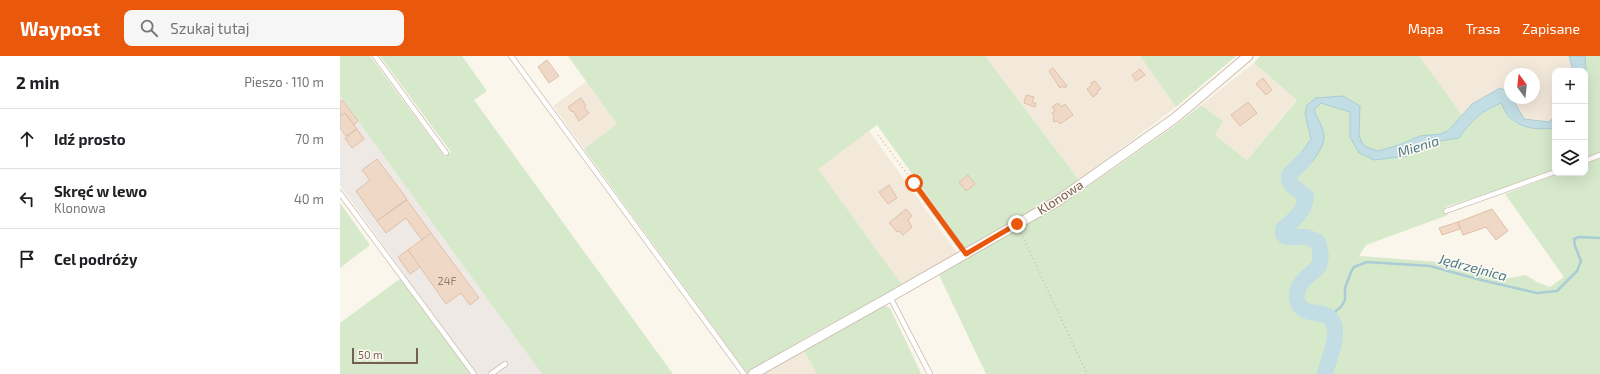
<!DOCTYPE html>
<html lang="pl">
<meta charset="utf-8">
<style>
:root{--surface:#fff;--page:#f6f6f6;--text:#202124;--muted:#757577;--line:#e0e0e0;--accent:#ea580c}
body{margin:0;font-family:"Exo 2",sans-serif;background:var(--page);color:var(--text)}
.controls{position:absolute;right:12px;top:12px;display:grid;overflow:hidden;border-radius:8px;box-shadow:0 4px 16px #0002}
.controls button{width:36px;height:36px;display:grid;place-items:center;padding:0;border:0;border-bottom:1px solid var(--line);background:var(--surface);color:var(--text);font:20px sans-serif}
.compass{position:absolute;left:1164px;top:12px;width:36px;height:36px;border-radius:50%;background:var(--surface);box-shadow:0 4px 16px #0002;rotate:345deg}
.scale{position:absolute;left:12px;bottom:10px;width:66px;box-sizing:border-box;padding-left:4px;border:2px solid #755f50;border-top:0;font-size:11px;line-height:14px;white-space:nowrap;color:#755f50;-webkit-text-stroke:3px #fefaf3;paint-order:stroke}
.stop{position:absolute;width:12px;height:12px;margin:-9px;border:3px solid #ea580c;border-radius:50%;background:#fff}
.stop.end{background:#ea580c;border-color:#fff;box-shadow:0 1px 4px #0008}
.list{margin:0;padding:0;list-style:none}
h2{display:flex;justify-content:space-between;align-items:center;height:52px;margin:0;padding:0 16px;font-size:17px}
h2 small{font-size:13px;font-weight:400;color:var(--muted)}
.list li{display:grid;grid-template-columns:26px 1fr auto;gap:12px;align-items:center;box-sizing:border-box;height:60px;padding:0 16px;border-top:1px solid var(--line)}
.list b{display:block;font-size:15px;white-space:nowrap}
.list p{margin:0;font-size:13px;white-space:nowrap;color:var(--muted)}
.list em{font-size:13px;font-style:normal;color:var(--muted)}
.icon{flex:none;width:22px;height:22px;fill:none;stroke:currentColor;stroke-width:2;stroke-linecap:round;stroke-linejoin:round}
.map{position:relative;flex:none;width:1260px;height:318px;overflow:hidden}
header{display:flex;align-items:center;gap:24px;box-sizing:border-box;height:56px;padding:0 20px;background:var(--accent);color:#fff}
header strong{font-size:19px}
nav{display:flex;gap:22px;margin-inline-start:auto;font-size:14px}
.search{width:280px;height:36px;background:var(--page);display:flex;align-items:center;gap:10px;box-sizing:border-box;padding:0 14px;border-radius:8px;color:var(--muted);font-size:15px}
main{display:flex}
aside{flex:1;background:var(--surface)}
.map>svg:first-child{display:block}
.residential{fill:#f3e9db}
.industrial{fill:#eee9e4}
.green{fill:#d6e9cb}
.water{fill:#c2dee4;stroke:#a9ccd5}
.lines{fill:none;stroke-linecap:round;stroke-linejoin:round}
.stream{stroke:#a9ccd5;stroke-width:2.5}
.river{stroke:#c2dee4;stroke-width:16}
.building{fill:#efd8c6;stroke:#e0c0a8}
.service-casing{stroke:#cdbfb2;stroke-width:6}
.minor-casing{stroke:#cdbfb2;stroke-width:11}
.path{stroke:#d4bba9;stroke-width:1.5;stroke-dasharray:1 3;stroke-linecap:butt}
.service{stroke:#fff;stroke-width:4.5}
.minor{stroke:#fff;stroke-width:9}
.route{stroke:#ea580c;stroke-width:5}
.labels{text-anchor:middle;dominant-baseline:central;stroke-width:3;stroke-linejoin:round;paint-order:stroke}
.number-label{font-size:11px;fill:#947d6e}
.street-label{font-size:13px;fill:#755f50;stroke:#fefaf3}
.water-label{font-size:14px;font-style:italic;fill:#4c7a86;stroke:#fefaf3}
</style>
<header>
<strong>Waypost</strong>
<div class="search"><svg class="icon" aria-label="search" viewBox="0 0 24 24"><circle cx="10" cy="10" r="6"/><path d="M15 15l6 6"/></svg>Szukaj tutaj</div>
<nav><a>Mapa</a><a>Trasa</a><a>Zapisane</a></nav>
</header>
<main>
<aside>
<h2>2 min<small>Pieszo · 110 m</small></h2>
<ul class="list">
<li><svg class="icon" aria-label="ahead" viewBox="0 0 24 24"><path d="M12 20V5M6 11l6-6 6 6"/></svg><div><b>Idź prosto</b></div><em>70 m</em></li>
<li><svg class="icon" aria-label="left" viewBox="0 0 24 24"><path d="M17 20v-9H6M10 6l-5 5 5 5"/></svg><div><b>Skręć w lewo</b><p>Klonowa</p></div><em>40 m</em></li>
<li><svg class="icon" aria-label="arrive" viewBox="0 0 24 24"><path d="M6 21V4h12l-3 4 3 4H6"/></svg><div><b>Cel podróży</b></div></li>
</ul>
</aside>
<div class="map">
<svg width="1260" height="318" viewBox="0 0 1260 318">
<rect width="100%" height="100%" fill="#fbf6ec"/>
<g class="residential">
<path d="M645,0H800L836,51L739,124Z"/>
<path d="M1079,0H1229L1233,15H1215V60L1209,66L1184,63L1172,42H1194V18H1170V40L1167,35L1155,34L1132,48L1122,59Z"/>
<path d="M914,7L957,43L907,104L875,79L883,65L861,49Z"/>
<path d="M247,25L278,68L244,93L213,50Z"/>
<path d="M529,75L618,198L562,229L477,113Z"/>
<path d="M464,295L477,318H423Z"/>
</g>
<path class="industrial" d="M0,40L202,318H131L61,222L65,219L0,129Z"/>
<g class="green">
<path d="M0,0H30L105,101L111,96L40,0H122L147,35L134,44L333,318H202L0,40Z"/>
<path d="M228,0H645L739,124L710,145L667,168L626,193L537,69L478,113L562,229L467,281L407,317L244,93L277,68Z"/>
<path d="M800,0H896L836,51Z"/>
<path d="M920,0H1079L1122,59L1109,74L1101,78L1080,80L1059,89L1038,95L1026,91L1022,87L1018,79L1019,50L976,42L968,71L971,83L955,106L945,117L957,119L981,72L974,54L981,47L1010,56V82L1034,104L1068,100L1093,86L1119,82C1134,62 1139,57 1162,47C1163,51 1165,55 1167,59C1176,73 1200,74 1215,72V113L1167,131L1105,151L1108,159L1026,189L1019,200L1112,207L1122,213H1152L1163,223L1186,219L1197,226L1210,231L1224,221L1165,138L1220,117H1245V107L1260,102V318H646L599,219L736,139L836,69L861,49L883,65L875,79L907,104L957,44L914,7Z"/>
<path d="M1245,0H1260V96L1245,102V35L1247,28Z"/>
<path d="M0,147L30,189L0,212Z"/>
<path d="M61,222L131,318H0V267Z"/>
<path d="M544,249L550,252L581,317L579,318H477L464,295Z"/>
</g>
<g class="water">
<path d="M1229,0H1245L1247,28L1245,34V15H1233Z"/>
<path d="M1160,32L1167,35L1170,42H1172L1184,63L1209,66L1215,60V72C1200,74 1181,73 1169,61C1166,58 1164,52 1161,47C1139,57 1134,62 1119,82L1093,86L1068,100L1034,104L1019,97L1010,81V56L981,47L974,54C977,62 985,74 984,83C982,97 965,116 953,121L945,117L955,106L971,83L965,57L967,49L976,42L1003,40L1020,50L1019,79L1022,87L1026,91L1038,95L1059,89L1080,80L1101,78L1109,74L1132,48Z"/>
</g>
<g class="lines">
<path class="stream" d="M988,261L1001,251L1005,244V232L1011,216L1014,211L1027,206L1090,210L1141,224L1197,237L1217,235L1237,215L1241,205L1235,190L1234,183L1239,181L1260,182"/>
<path class="river" d="M964,104L949,119C948,131 959,133 966,141C964,157 954,163 943,173V178L946,181H967L978,186L981,200L979,210C969,220 954,228 957,244C962,263 984,252 992,264C1001,279 988,303 985,318"/>
</g>
<g class="building">
<path d="M207,4L219,20L209,27L198,11Z"/>
<path d="M713,12L727,30L724,32L723,30L720,32L709,15Z"/>
<path d="M800,13L805,19L796,25L792,19Z"/>
<path d="M923,22L932,34L926,39L916,28Z"/>
<path d="M755,25L761,33L757,35L758,37L753,41L747,33L752,29L751,27Z"/>
<path d="M686,39L694,41L692,46L696,47L695,51L684,47Z"/>
<path d="M241,42L246,50L244,51L249,57L239,65L233,55L232,56L228,51Z"/>
<path d="M2,44L18,65L14,69L5,57L0,60V46Z"/>
<path d="M908,46L917,57L900,70L891,59Z"/>
<path d="M718,47L721,51L725,48L733,59L720,68L717,65L714,66L713,63L714,60L712,57L715,55L712,51Z"/>
<path d="M5,57L17,73L6,80L0,72V60Z"/>
<path d="M17,73L24,83L12,92L5,82Z"/>
<path d="M37,103L67,143L37,165L16,135L30,124L22,114Z"/>
<path d="M628,119L635,128L626,135L619,126Z"/>
<path d="M549,129L557,142L548,148L539,136Z"/>
<path d="M67,144L91,177L82,184L66,162L46,177L37,165Z"/>
<path d="M566,153L572,160L568,164L572,171L563,179L559,175L557,176L549,167Z"/>
<path d="M1152,153L1168,175L1156,184L1146,171L1123,179L1118,166Z"/>
<path d="M1118,166L1120,173L1102,179L1099,172Z"/>
<path d="M91,177L139,242L130,249L121,237L106,248L68,194Z"/>
<path d="M68,194L80,211L70,218L58,201Z"/>
</g>
<g class="lines">
<defs>
<g id="service">
<path d="M35,0L106,97"/>
<path d="M171,0L404,318"/>
<path d="M1245,105L1260,99"/>
<path d="M574,127L626,198"/>
<path d="M0,137L134,318"/>
<path d="M1106,155L1215,116"/>
<path d="M550,241L590,318"/>
<path d="M151,318L165,308"/>
</g>
<path id="minor" d="M413,318L550,241L716,146L835,62L908,0"/>
</defs>
<use href="#service" class="service-casing"/>
<use href="#minor" class="minor-casing"/>
<g class="path">
<path d="M538,79L570,122"/>
<path d="M681,177L747,318"/>
</g>
<use href="#service" class="service"/>
<use href="#minor" class="minor"/>
</g>
<g class="lines">
<path class="route" d="M574,127L626,198L677,168"/>
</g>
<g class="labels">
<g class="number-label">
<text x="107" y="224">24F</text>
</g>
<g class="street-label">
<text transform="translate(720 141) rotate(-33)">Klonowa</text>
</g>
<g class="water-label">
<text transform="translate(1078 90) rotate(-17)">Mienia</text>
<text transform="translate(1133 211) rotate(15)">Jędrzejnica</text>
</g>
</g>
</svg>
<div class="controls">
<button>+</button>
<button>−</button>
<button><svg class="icon" aria-label="layers" viewBox="0 0 24 24"><path d="M12 4l9 5-9 5-9-5zM3 14l9 5 9-5"/></svg></button>
</div>
<svg class="compass" viewBox="-18 -18 36 36"><path d="M0-13l5 13h-10z" fill="#e53935"/><path d="M0 13l5-13h-10z" fill="#757577"/></svg>
<div class="scale">50 m</div>
<div class="stop" style="left:574px;top:127px"></div>
<div class="stop end" style="left:677px;top:168px"></div>
</div>
</main>
